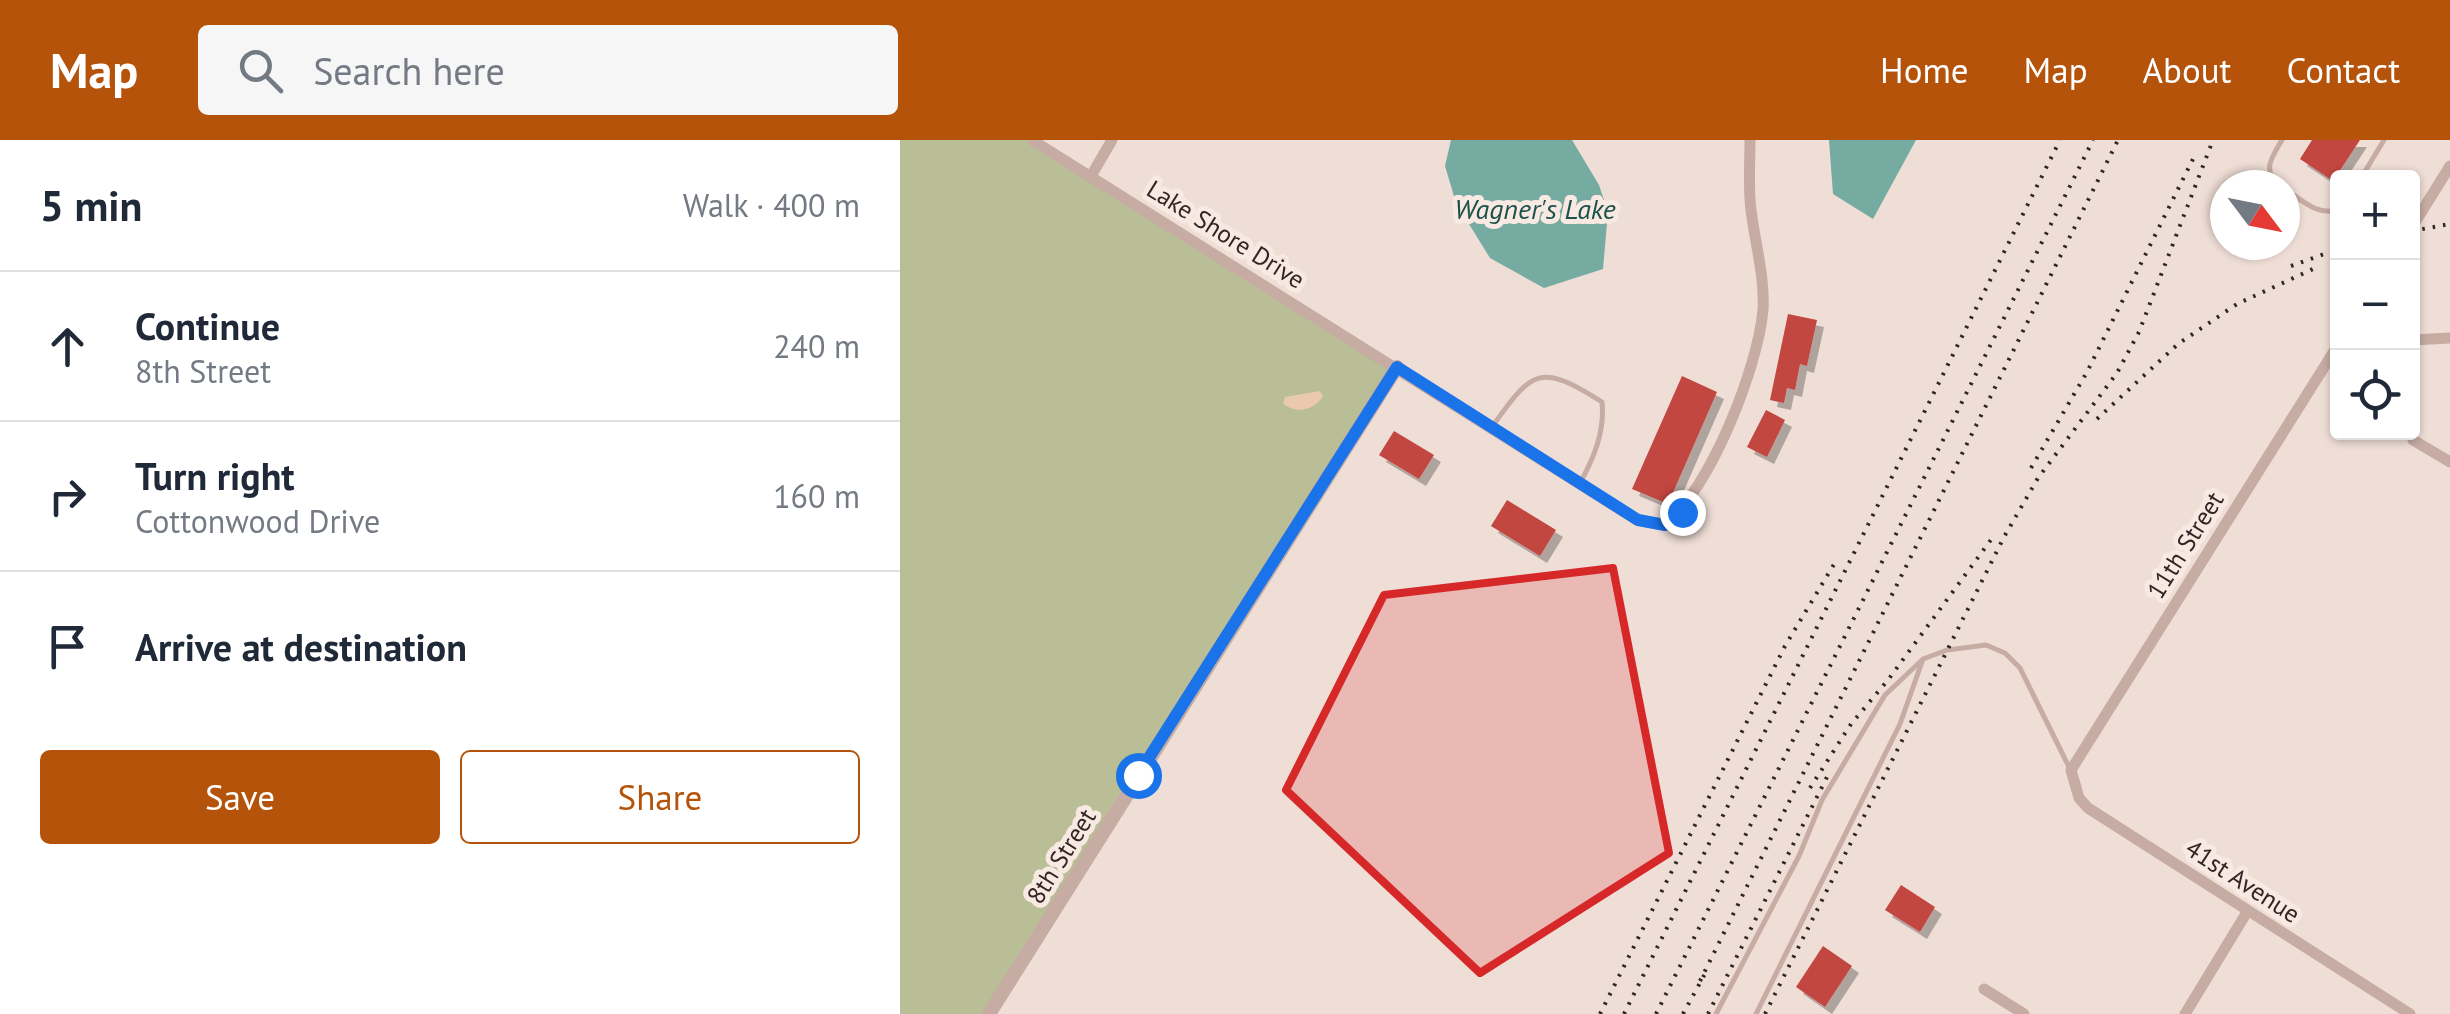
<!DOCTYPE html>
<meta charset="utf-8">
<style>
:root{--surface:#fff;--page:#f6f6f7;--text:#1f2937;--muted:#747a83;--line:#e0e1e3;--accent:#b45309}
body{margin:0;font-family:"PT Sans",sans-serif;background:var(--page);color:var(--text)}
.controls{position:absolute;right:30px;top:30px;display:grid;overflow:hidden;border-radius:10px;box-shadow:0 2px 8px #0004}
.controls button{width:90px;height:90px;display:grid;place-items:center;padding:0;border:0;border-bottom:2px solid var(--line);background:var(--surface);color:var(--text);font:50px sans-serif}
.compass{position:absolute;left:1310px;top:30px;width:90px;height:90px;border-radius:50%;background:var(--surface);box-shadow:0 2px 8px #0004;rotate:122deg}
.stop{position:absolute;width:30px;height:30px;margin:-22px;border:8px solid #1a73e8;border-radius:50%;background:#fff}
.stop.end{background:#1a73e8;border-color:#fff;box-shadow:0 2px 10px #0008}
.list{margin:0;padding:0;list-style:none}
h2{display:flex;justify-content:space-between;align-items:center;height:130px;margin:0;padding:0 40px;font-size:42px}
h2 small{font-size:32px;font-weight:400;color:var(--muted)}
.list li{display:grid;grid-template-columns:65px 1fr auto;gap:30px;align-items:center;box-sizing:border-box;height:150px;padding:0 40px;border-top:2px solid var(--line)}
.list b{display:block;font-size:38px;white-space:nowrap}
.list p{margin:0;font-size:32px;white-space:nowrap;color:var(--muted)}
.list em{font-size:32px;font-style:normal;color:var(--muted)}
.actions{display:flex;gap:20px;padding:30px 40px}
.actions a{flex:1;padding:22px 0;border:2px solid var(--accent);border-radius:10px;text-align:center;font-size:35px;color:var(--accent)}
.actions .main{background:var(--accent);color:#fff}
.icon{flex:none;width:55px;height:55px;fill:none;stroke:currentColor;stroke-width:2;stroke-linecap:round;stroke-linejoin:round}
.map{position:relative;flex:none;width:1550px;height:874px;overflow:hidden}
header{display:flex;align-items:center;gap:60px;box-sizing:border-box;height:140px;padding:0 50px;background:var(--accent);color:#fff}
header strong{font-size:48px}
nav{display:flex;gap:55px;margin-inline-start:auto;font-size:35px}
.search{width:700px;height:90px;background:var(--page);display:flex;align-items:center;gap:25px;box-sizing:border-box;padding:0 35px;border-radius:10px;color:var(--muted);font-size:38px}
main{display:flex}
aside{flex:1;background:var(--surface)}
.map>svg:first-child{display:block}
.green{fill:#b9be97}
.sand{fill:#ebc9ad}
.water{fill:#76aba2}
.building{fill:#c24641;filter:url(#shadow)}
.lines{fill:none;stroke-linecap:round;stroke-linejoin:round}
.service{stroke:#c7aca3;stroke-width:5}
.minor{stroke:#c7aca3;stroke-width:11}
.tertiary{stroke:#c7aca3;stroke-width:14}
.rail{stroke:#322625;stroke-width:4;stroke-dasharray:2.5 8;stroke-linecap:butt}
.route{stroke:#1a73e8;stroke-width:12}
.marked{fill:#d62828;fill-opacity:0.2;stroke:#d62828;stroke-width:8;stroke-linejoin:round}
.labels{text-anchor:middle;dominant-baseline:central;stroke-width:10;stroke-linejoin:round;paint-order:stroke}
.street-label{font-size:25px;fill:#322625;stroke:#f8e9e2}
.water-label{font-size:28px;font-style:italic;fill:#1c524a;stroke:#f8e9e2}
</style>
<header>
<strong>Map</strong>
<div class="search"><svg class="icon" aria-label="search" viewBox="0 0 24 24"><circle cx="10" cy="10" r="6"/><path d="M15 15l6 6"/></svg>Search here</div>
<nav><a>Home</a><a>Map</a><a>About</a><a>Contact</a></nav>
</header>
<main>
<aside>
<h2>5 min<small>Walk · 400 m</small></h2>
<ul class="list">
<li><svg class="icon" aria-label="ahead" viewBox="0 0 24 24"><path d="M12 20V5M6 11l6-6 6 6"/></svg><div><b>Continue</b><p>8th Street</p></div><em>240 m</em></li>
<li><svg class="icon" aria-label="right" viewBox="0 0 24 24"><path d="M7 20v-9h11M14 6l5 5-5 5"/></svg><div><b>Turn right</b><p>Cottonwood Drive</p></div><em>160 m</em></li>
<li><svg class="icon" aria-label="arrive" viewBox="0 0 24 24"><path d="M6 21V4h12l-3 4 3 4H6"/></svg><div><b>Arrive at destination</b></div></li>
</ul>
<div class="actions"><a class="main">Save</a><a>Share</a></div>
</aside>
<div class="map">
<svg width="1550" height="874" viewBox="0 0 1550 874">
<defs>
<filter id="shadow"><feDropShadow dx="7" dy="7" stdDeviation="0" flood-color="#0004"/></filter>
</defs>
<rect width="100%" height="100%" fill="#efded6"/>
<path class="green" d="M0,0H132L497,227L89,874H0Z"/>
<path class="sand" d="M420,251L423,256C415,270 395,275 383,263L385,257Z"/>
<g class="water">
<path d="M551,0H672L699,45L708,72L703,129L644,148L590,118L556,63L545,26Z"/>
<path d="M929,0H1016L973,79L933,54Z"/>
</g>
<g class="building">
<path d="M1412,0H1460L1433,41L1400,19Z"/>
<path d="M888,174L917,180L907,226L900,224L895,250L887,248L884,263L870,260Z"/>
<path d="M782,236L817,252L768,364L732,349Z"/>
<path d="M866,270L885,280L867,317L847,307Z"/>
<path d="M494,291L534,315L519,339L479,315Z"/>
<path d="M607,360L656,390L640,416L591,386Z"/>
<path d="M1001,745L1035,767L1020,792L985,770Z"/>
<path d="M923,806L952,826L925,867L896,847Z"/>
</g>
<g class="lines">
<g class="service">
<path d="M1461,38L1484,0"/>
<path d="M1378,45C1362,29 1372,17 1382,0"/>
<path d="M1385,49C1402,60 1417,76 1438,70"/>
<path d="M592,287C633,229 640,223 702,262C705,291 694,318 680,343"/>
<path d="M816,874L899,716L922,660L985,555L1021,521"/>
<path d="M856,874L1000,584L1023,519L1047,510L1086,505L1105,513L1120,528L1169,627"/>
</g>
<g class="minor">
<path d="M132,0L737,380L765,385C810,349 858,228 863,170C865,137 855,103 851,70C848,47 850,23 850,0"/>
<path d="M191,36L212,0"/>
<path d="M1512,87L1550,26"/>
<path d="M1512,200L1550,198"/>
<path d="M1438,205L1171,630L1179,658L1188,668L1510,874"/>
<path d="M1513,300L1550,322"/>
<path d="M1084,849L1124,874"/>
<path d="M1285,874L1347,772"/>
</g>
<path class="tertiary" d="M89,874L497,227"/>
<g class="rail">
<path d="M1512,91L1550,84"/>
<path d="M1391,126L1438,109"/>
<path d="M1197,279L1278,204L1337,164L1413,129"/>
<path d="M1131,328L1187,232L1293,19"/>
<path d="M910,648L951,584L988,540L1093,397"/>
<path d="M800,841L1218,0"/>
<path d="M700,874L885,506L936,421"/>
<path d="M724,874L1160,0"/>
<path d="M756,874L1193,0"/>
<path d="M783,874L807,830"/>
<path d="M808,874L927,637"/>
<path d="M865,874L1104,397L1138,338L1217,233L1239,192L1313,0"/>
</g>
</g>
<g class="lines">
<path class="route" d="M238,635L497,227L738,380L765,385L782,372"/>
</g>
<path class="marked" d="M713,428L769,713L580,833L386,650L484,455Z"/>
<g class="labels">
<g class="street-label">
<text transform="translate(326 94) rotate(32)">Lake Shore Drive</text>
<text transform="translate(1285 405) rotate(-58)">11th Street</text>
<text transform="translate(161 716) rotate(-58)">8th Street</text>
<text transform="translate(1343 741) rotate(33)">41st Avenue</text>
</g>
<g class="water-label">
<text x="635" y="68">Wagner's Lake</text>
</g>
</g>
</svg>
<div class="controls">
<button>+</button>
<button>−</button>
<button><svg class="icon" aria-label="locate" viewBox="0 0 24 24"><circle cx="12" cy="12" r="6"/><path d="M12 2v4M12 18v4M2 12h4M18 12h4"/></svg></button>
</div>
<svg class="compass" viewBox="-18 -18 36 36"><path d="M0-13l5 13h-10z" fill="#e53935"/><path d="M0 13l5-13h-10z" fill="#747a83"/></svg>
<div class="stop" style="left:238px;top:635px"></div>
<div class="stop end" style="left:782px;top:372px"></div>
</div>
</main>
